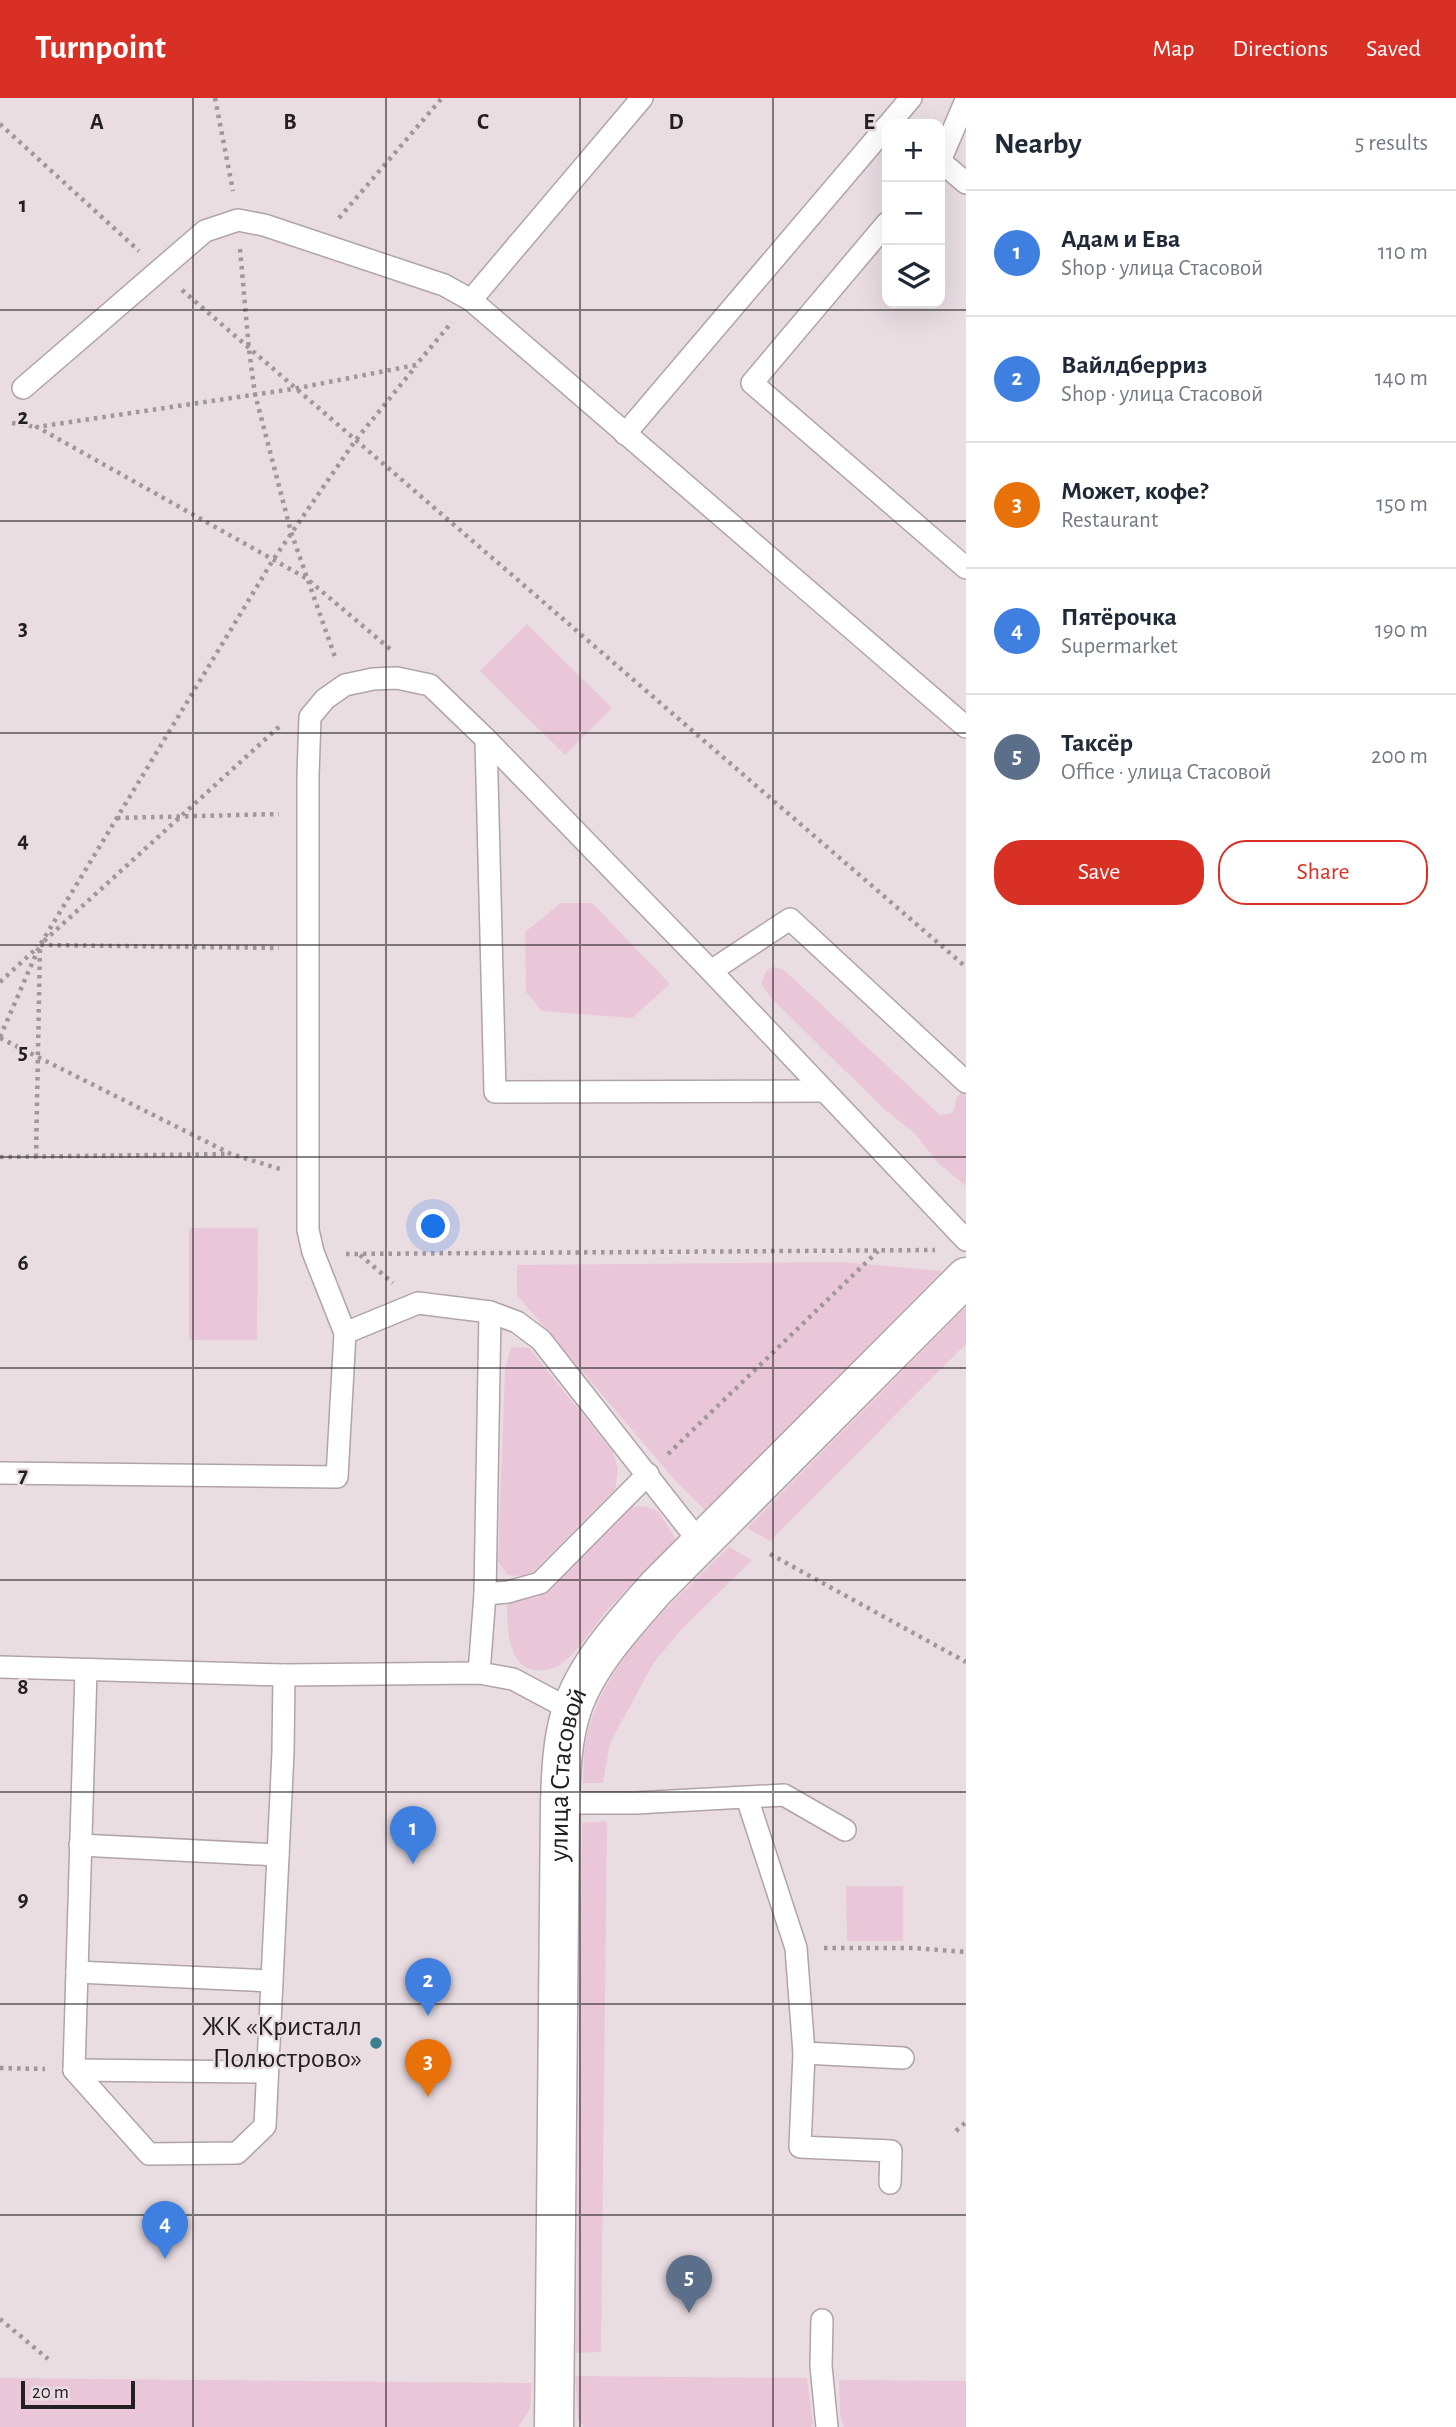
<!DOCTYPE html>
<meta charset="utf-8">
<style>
:root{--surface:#fff;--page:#f6f6f7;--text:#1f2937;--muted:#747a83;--line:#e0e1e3;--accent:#d93025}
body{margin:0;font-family:"Alegreya Sans",sans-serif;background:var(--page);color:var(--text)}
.controls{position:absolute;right:21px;top:21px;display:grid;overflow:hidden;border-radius:14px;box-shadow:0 7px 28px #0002}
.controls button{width:63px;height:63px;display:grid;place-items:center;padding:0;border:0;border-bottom:2px solid var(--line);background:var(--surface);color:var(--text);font:35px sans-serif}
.scale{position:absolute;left:21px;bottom:18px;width:114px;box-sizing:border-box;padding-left:7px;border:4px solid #242022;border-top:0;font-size:19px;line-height:24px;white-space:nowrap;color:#242022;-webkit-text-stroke:5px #e9dde2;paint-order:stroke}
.you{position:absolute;left:434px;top:1129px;width:24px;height:24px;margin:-18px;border:5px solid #fff;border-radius:50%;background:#1a73e8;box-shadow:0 0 0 10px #1a73e833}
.badge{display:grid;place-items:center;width:46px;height:46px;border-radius:50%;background:var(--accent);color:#fff;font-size:23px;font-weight:700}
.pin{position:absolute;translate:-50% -58px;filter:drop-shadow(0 2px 4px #0008)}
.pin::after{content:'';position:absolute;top:37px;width:24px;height:21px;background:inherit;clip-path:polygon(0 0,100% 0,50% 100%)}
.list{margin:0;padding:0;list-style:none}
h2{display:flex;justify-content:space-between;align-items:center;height:91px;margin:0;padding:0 28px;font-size:30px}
h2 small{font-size:23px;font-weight:400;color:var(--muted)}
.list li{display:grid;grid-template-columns:46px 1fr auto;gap:21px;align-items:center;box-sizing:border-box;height:126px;padding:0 28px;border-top:2px solid var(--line)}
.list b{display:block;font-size:26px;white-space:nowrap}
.list p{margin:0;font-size:23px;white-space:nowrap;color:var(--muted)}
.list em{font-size:23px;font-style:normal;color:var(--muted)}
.actions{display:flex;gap:14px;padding:21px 28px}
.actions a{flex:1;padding:16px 0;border:2px solid var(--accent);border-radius:28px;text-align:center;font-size:24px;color:var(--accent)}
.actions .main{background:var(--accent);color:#fff}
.icon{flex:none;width:38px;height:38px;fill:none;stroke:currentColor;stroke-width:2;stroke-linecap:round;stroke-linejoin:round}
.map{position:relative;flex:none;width:966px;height:2329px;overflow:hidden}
header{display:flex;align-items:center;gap:42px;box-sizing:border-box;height:98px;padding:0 35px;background:var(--accent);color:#fff}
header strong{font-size:33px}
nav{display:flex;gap:38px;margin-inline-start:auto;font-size:24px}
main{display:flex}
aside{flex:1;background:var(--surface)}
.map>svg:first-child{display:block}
.green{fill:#eac7d8}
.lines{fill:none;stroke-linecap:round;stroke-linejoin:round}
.lane-casing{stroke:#b0a4a9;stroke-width:24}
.street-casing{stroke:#b0a4a9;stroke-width:41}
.path{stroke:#a0979b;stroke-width:4.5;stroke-dasharray:3.5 5;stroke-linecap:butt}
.lane{stroke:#fff;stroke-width:21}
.street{stroke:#fff;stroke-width:38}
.grid{fill:none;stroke:#242022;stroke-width:2;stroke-opacity:0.55}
.poi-dot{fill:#3b7e8e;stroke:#e9dde2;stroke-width:2.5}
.labels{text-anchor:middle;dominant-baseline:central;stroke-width:5;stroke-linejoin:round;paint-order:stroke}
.street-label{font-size:28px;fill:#242022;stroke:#e9dde2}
.poi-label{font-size:28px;fill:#242022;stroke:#e9dde2;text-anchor:end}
.grid-label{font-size:23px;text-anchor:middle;font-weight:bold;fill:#242022;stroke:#e9dde2;stroke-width:5;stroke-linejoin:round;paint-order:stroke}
</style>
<header>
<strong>Turnpoint</strong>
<nav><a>Map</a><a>Directions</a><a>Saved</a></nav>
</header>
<main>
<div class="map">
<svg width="966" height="2329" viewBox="0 0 966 2329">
<rect width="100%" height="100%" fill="#e9dde2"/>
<g class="green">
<path d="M527,526L612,610L565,657L480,573Z"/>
<path d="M561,805H592L670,886L632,920L542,913L526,894L525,834Z"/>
<path d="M774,869L784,872L940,1017L953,1015L957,999L966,990V1088L939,1066L914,1035L884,1011L771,900L761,885L767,872Z"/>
<path d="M189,1130H258L257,1242H189Z"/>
<path d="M842,1164L942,1173L705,1412L673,1380L517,1197V1167Z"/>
<path d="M966,1209V1246L770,1443L747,1430Z"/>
<path d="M511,1249L529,1250L613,1354L618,1371L615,1392L532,1475L521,1478L507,1477L498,1463L505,1271Z"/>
<path d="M644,1408L658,1413L677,1443C653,1464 632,1485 611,1508C596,1524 580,1553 562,1565C556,1570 549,1572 542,1572C507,1575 507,1529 507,1505L539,1499L629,1409Z"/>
<path d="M729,1449L752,1462L681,1532L654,1564L610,1645L603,1685H583C584,1671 583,1656 586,1642C603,1562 674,1504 729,1449Z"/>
<path d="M607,1723L601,2254L576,2255L582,1725Z"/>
<path d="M846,1788H903V1843H847Z"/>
<path d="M575,2278L807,2280L813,2326L811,2329H584L578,2321Z"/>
<path d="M0,2280L532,2285L530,2311L518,2329H0Z"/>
<path d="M839,2282L966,2283V2329H844L840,2318Z"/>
</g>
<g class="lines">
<defs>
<g id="lane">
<path d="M966,2L940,63L966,85"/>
<path d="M889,26L911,0"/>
<path d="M887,125L752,285L966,470"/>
<path d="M471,202L642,0"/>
<path d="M23,290L205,133L238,122L264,127L444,187L471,202L966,629"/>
<path d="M625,336L887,28"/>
<path d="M486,641L495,994L823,993"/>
<path d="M711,873L790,821L966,984"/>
<path d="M345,1235L313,1154L308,1132V678L310,619L325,601L345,587L373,581L397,580L430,587L486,641L711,873L966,1142"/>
<path d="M0,1375L337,1379L345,1235L418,1205L490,1214L517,1224L541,1242L701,1446"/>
<path d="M485,1496L508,1494L540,1485L648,1376"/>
<path d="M0,1569L284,1577L479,1575L513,1581L571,1612"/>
<path d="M86,1573L74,1972L149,2056L237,2055L265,2028L283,1654L284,1577"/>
<path d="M479,1575L485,1496L490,1214"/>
<path d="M747,1700L796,1850L804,1955L800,2049L891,2053L890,2085"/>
<path d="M560,1705H635L784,1697L845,1732"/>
<path d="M80,1747L278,1757"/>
<path d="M77,1874L272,1883"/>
<path d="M804,1955L903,1960"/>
<path d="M74,1972L267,1974"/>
<path d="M822,2222L821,2268L827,2329"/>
</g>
<g id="street">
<path id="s1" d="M554,2329L560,1705C561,1674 562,1643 571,1614C585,1568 625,1525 656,1490L966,1179"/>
</g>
</defs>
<use href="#lane" class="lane-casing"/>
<use href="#street" class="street-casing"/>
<g class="path">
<path d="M215,0L233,93"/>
<path d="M0,26L139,153"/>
<path d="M339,120L442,0"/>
<path d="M240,151L249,252L255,296L291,434L335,559"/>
<path d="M182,192L966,869"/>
<path d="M12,325L37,329"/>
<path d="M390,551L306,480L37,329L293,291L416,267L452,224"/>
<path d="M117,720L279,716"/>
<path d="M44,843L281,627"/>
<path d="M0,884L38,849"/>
<path d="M0,939L40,847L273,462L355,343L416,268"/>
<path d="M0,940L231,1056L280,1071"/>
<path d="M0,1059L230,1056"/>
<path d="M36,1059L40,847L279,850"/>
<path d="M346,1156L935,1152"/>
<path d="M360,1157L393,1185"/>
<path d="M668,1356L878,1153"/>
<path d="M770,1456L966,1564"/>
<path d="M824,1850H913L966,1854"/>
<path d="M0,1970L45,1971"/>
<path d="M956,2033L966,2024"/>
<path d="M0,2221L48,2261"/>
</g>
<use href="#lane" class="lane"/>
<use href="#street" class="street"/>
</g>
<path class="grid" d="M193,0V2329M386,0V2329M580,0V2329M773,0V2329M0,212H966M0,423H966M0,635H966M0,847H966M0,1059H966M0,1270H966M0,1482H966M0,1694H966M0,1906H966M0,2117H966"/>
<circle class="poi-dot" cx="376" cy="1945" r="7"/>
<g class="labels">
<g class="street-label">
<text stroke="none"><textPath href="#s1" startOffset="653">улица Стасовой</textPath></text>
</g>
<g class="poi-label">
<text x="362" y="1929">ЖК «Кристалл<tspan x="362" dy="32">Полюстрово»</tspan></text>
</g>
</g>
<g class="grid-label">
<text x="97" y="31">A</text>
<text x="290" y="31">B</text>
<text x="483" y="31">C</text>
<text x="676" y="31">D</text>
<text x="869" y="31">E</text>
<text x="23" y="114">1</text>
<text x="23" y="326">2</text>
<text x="23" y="537">3</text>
<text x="23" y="749">4</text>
<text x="23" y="961">5</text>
<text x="23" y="1172">6</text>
<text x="23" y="1384">7</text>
<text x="23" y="1596">8</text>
<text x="23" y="1808">9</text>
</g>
</svg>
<div class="controls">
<button>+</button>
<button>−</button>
<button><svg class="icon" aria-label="layers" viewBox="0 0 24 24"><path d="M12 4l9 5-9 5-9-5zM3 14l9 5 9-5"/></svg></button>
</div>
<div class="scale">20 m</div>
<div class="you"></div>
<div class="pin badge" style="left:413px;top:1766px;background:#3f7fe0">1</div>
<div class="pin badge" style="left:428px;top:1918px;background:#3f7fe0">2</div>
<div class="pin badge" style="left:428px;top:1999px;background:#e8710a">3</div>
<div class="pin badge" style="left:165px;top:2161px;background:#3f7fe0">4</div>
<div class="pin badge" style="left:689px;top:2215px;background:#5c6f8a">5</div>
</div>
<aside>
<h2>Nearby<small>5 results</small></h2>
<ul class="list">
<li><span class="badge" style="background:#3f7fe0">1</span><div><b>Адам и Ева</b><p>Shop · улица Стасовой</p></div><em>110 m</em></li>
<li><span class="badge" style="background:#3f7fe0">2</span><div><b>Вайлдберриз</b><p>Shop · улица Стасовой</p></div><em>140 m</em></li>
<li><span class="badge" style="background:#e8710a">3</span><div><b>Может, кофе?</b><p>Restaurant</p></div><em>150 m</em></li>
<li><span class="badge" style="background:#3f7fe0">4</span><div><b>Пятёрочка</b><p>Supermarket</p></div><em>190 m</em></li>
<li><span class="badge" style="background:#5c6f8a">5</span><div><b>Таксёр</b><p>Office · улица Стасовой</p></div><em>200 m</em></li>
</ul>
<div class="actions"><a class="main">Save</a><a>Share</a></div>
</aside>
</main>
